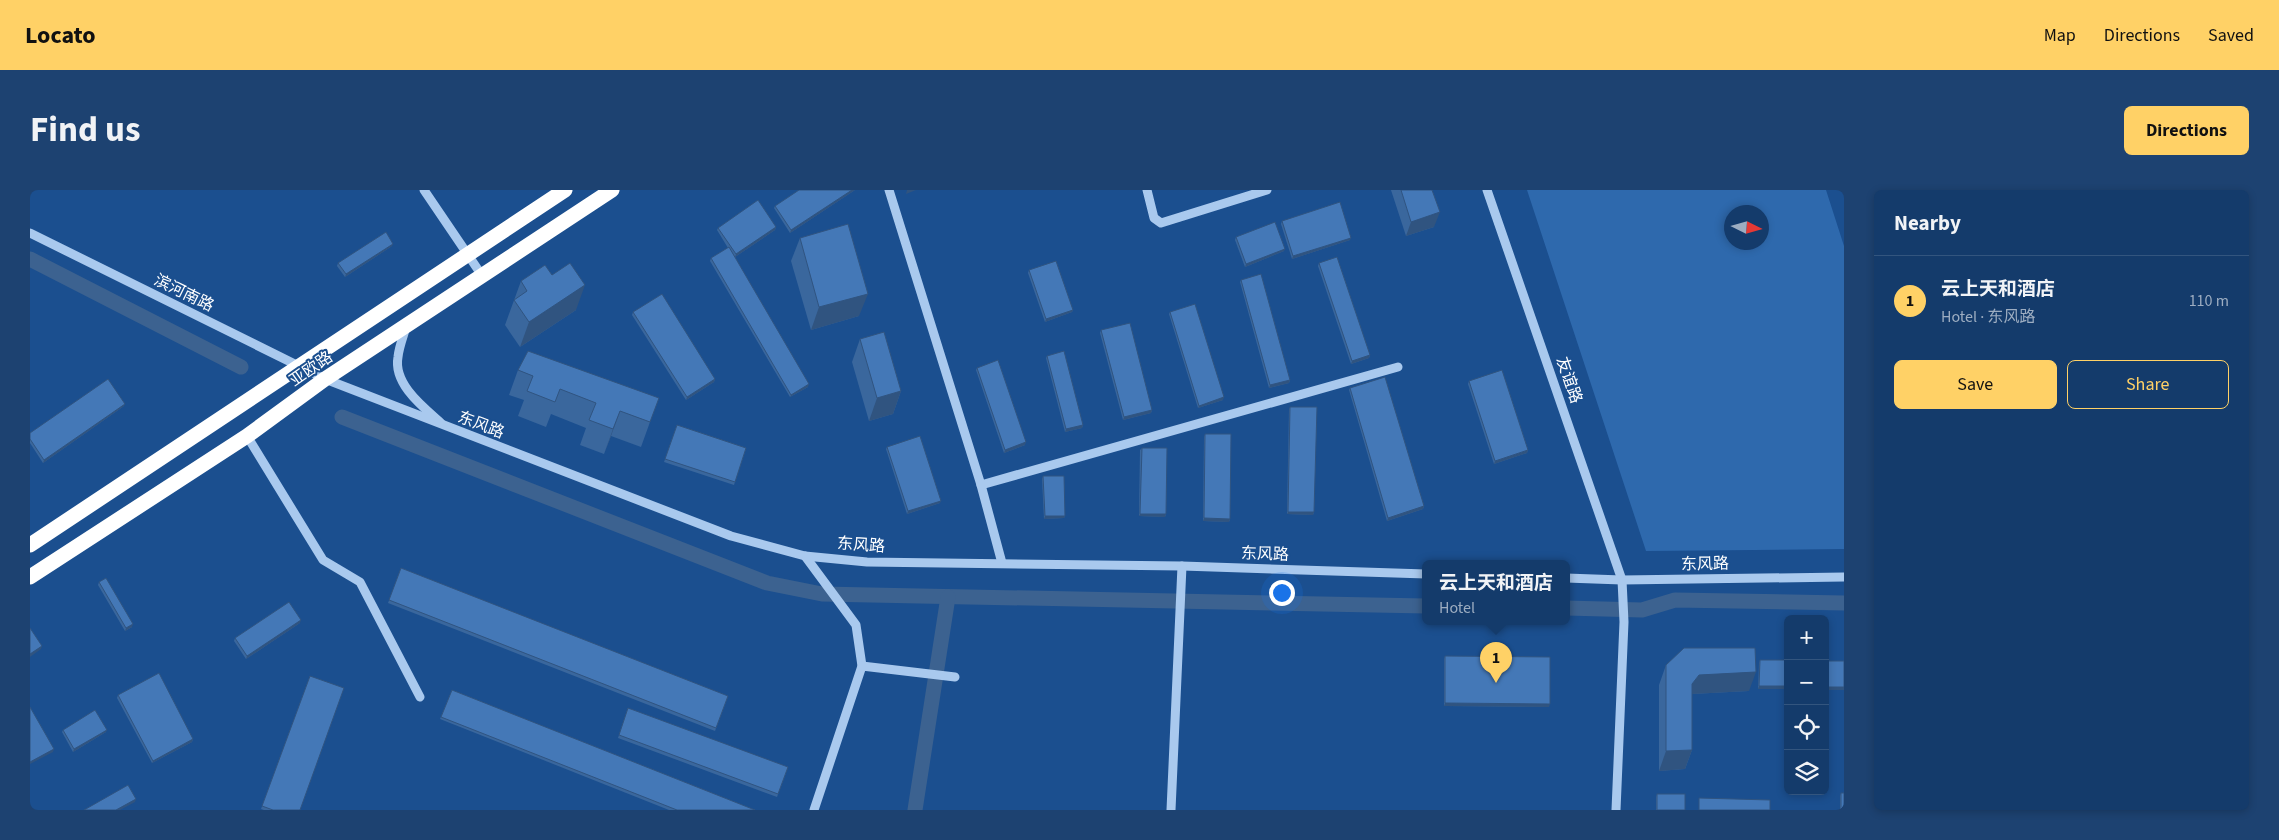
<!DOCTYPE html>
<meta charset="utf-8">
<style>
:root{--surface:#143b6b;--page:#1d4271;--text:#f1f3f6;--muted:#9dadc1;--line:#33557e;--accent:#ffd166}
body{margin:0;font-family:"Source Sans 3","Noto Sans SC",sans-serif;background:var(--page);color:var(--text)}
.controls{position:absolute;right:15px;bottom:15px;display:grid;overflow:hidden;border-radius:8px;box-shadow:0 2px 8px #0003}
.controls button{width:45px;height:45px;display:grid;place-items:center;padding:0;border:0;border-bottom:1px solid var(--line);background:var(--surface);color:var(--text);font:25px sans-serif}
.compass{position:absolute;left:1694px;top:15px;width:45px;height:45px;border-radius:50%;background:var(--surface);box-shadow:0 2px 8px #0003;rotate:95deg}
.you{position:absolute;left:1251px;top:402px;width:18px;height:18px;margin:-12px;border:4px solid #fff;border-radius:50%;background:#1a73e8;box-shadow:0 0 0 8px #1a73e833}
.badge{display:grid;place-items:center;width:32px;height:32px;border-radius:50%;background:var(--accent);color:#111;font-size:16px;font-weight:700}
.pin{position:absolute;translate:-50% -41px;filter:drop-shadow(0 1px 2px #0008)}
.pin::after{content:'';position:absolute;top:26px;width:18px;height:15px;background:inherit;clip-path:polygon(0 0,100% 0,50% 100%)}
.popup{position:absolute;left:1392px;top:370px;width:148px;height:65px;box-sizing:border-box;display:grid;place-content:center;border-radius:8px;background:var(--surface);filter:drop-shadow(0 1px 4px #0005);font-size:16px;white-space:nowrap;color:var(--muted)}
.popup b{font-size:19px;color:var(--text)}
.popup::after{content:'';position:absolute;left:50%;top:100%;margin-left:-10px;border:10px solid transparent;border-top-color:var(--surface)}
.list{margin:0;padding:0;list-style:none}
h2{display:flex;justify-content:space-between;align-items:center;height:65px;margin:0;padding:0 20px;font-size:21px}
h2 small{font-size:16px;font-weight:400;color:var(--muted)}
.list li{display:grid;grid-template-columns:32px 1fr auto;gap:15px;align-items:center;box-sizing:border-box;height:90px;padding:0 20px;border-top:1px solid var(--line)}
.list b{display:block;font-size:19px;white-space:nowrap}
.list p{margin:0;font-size:16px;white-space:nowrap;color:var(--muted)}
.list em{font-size:16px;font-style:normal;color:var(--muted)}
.actions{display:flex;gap:10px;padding:15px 20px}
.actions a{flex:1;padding:11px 0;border:1px solid var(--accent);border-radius:8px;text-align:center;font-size:18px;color:var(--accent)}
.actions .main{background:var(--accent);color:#111}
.icon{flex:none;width:28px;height:28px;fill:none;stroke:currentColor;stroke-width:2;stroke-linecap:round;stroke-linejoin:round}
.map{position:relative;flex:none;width:1814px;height:620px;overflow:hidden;border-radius:8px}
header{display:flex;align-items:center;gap:30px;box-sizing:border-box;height:70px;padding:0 25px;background:var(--accent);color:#111}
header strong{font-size:24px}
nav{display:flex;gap:28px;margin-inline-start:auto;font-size:18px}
.intro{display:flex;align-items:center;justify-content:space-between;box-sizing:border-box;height:120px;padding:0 30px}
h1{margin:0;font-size:35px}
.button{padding:12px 22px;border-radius:8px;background:var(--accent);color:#111;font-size:18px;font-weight:700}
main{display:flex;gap:30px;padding:0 30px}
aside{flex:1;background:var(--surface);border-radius:8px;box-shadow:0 2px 8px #0003}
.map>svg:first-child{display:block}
.green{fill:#2e69ad;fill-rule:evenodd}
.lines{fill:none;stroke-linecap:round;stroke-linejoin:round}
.canal{stroke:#3c6290;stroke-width:15}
.minor{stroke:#a9c9ee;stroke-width:9}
.highway{stroke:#fff;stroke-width:15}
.wall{fill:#3a679d}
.shaded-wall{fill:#305480}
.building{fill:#4478b7;stroke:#305480}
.labels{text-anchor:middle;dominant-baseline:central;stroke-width:4;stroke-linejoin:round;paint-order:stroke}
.street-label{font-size:16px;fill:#fff;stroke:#1b4f8f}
</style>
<header>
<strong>Locato</strong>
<nav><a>Map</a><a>Directions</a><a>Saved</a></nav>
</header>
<div class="intro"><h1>Find us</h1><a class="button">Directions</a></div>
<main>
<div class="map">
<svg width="1814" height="620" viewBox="0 0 1814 620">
<rect width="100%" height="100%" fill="#1b4f8f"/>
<path class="green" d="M1497,0H1796L1814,56V359L1616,361ZM1702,22H1732V52H1702Z"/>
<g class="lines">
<g class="canal">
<path d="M0,69L211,177"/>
<path d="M312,227L737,393L792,404L1396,416"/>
<path d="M1536,418L1612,420L1645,410L1814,413"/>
<path d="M885,620L918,407"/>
</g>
<g class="minor">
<path d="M394,0L453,87"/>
<path d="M859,0L951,295L972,373"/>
<path d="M1117,0L1124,28L1131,33L1237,0"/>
<path d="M1457,0L1592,390L1594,432L1586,620"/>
<path d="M0,43L295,189L701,346L775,366L837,372L1152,376L1396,384"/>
<path d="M376,137C373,147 369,157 368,167C363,194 393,217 411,233"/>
<path d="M217,246L293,370L330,392L390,507"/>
<path d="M951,295L1368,177"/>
<path d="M775,366L826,435L832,476L784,620"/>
<path d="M1536,388L1592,390L1814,387"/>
<path d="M832,476L925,487"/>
<path d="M1141,620L1152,376"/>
</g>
<g class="highway">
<path d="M0,355L535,0"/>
<path d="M0,387L217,246L295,189L582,0"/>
</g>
</g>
<g class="wall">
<path d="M825,0L760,43L744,18L745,16Z"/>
<path d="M1361,0H1402L1404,37L1376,46Z"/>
<path d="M1252,31L1320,50L1262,69L1251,34Z"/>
<path d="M746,37L745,40L705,67L778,197L760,207L680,71L681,68L698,58L687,40L688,38Z"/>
<path d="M1206,47L1254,61L1215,77L1205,50Z"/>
<path d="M770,48L829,126L781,140L761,71Z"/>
<path d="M362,56L315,87L307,76L308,73Z"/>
<path d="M1289,73L1340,165L1339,168L1321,174L1288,76Z"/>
<path d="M999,80L1043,120L1042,122L1015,132L998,83Z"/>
<path d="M1211,90L1260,190L1259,193L1239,198L1210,92Z"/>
<path d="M491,91L546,120L490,157L475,135Z"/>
<path d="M603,122L685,189L684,192L656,210L602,125Z"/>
<path d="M1140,122L1193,210L1168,218L1139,124Z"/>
<path d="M1071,140L1122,220L1121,223L1093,230L1070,143Z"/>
<path d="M830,149L871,201L863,224L839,231L822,172Z"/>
<path d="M1017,166L1053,235L1052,238L1035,242L1016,168Z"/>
<path d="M947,178L995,255L974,263L946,180Z"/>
<path d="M488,180L620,232L611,257L581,246L574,264L550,255L556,238L521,224L516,237L488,226L494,210L479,205Z"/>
<path d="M1439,191L1498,260L1497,263L1464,274L1438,194Z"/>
<path d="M1320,198L1394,316L1393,319L1357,331L1319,200Z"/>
<path d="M94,216L13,273L0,253V243Z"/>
<path d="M1260,217L1284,322L1283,325L1257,324L1259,219Z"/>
<path d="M647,235L716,258L704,295L634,272Z"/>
<path d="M1175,244L1200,329L1199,332L1173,331L1174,247Z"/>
<path d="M857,257L910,313L877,324L856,259Z"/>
<path d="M1112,258L1136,324L1135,327L1109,326L1110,260Z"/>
<path d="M1013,286L1035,326L1034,328L1014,329L1012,289Z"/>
<path d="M371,378L698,506L685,541L358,413Z"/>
<path d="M69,392L102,437L95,441L68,395Z"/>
<path d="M270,433L216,469L204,451L205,448Z"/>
<path d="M1415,466L1519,517L1414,516V469Z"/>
<path d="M1730,470H1758V499H1728L1729,473Z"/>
<path d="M1636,475L1719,501L1662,504V560L1655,579L1629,581V495Z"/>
<path d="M280,486L270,620H234L231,619Z"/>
<path d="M422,500L725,620H639L410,529Z"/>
<path d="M88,505L163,549L162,552L122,573L87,508Z"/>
<path d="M598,518L758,577L747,607L588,548Z"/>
<path d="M1756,523H1758L1757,598L1755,526Z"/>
<path d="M33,540L76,542L43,562L32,542Z"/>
<path d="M1811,603L1814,620H1810V606Z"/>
<path d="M1627,604L1655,620H1626V607Z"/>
</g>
<g class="shaded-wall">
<path d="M822,0H825L760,43L761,40Z"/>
<path d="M877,0H886L876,4Z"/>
<path d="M1410,22L1404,37L1376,46L1381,32Z"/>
<path d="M746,37L745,40L705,67L706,64Z"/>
<path d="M1321,48L1320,50L1262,69L1263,66Z"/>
<path d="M363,54L362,56L315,87L316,84Z"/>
<path d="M1255,59L1254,61L1215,77L1216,74Z"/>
<path d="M555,95L546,120L490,157L499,132Z"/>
<path d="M838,104L829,126L781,140L789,117Z"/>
<path d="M1043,120L1042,122L1015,132L1016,129Z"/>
<path d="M1340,165L1339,168L1321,174L1322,171Z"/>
<path d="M685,189L684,192L656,210L657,207Z"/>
<path d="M1260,190L1259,193L1239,198L1240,195Z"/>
<path d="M779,194L778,197L760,207L761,205Z"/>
<path d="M871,201L863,224L839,231L847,208Z"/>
<path d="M1194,207L1193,210L1168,218L1169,216Z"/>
<path d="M95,214L94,216L13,273L14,270Z"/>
<path d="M1122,220L1121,223L1093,230L1094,227Z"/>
<path d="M590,221L581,246L574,264L583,239Z"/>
<path d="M1053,235L1052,238L1035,242L1036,239Z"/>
<path d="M996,252L995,255L974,263L975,260Z"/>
<path d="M1498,260L1497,263L1464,274L1465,271Z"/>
<path d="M911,311L910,313L877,324L878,321Z"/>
<path d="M1394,316L1393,319L1357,331L1358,328Z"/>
<path d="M1258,322H1284L1283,325L1257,324Z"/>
<path d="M1110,324H1136L1135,327L1109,326Z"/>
<path d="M1015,326H1035L1034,328L1014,329Z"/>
<path d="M1174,328L1200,329L1199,332L1173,331Z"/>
<path d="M271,430L270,433L216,469L217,466Z"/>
<path d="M103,434L102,437L95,441L96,438Z"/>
<path d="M12,456L11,459L0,467V464Z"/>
<path d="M1726,482L1719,501L1662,504V494L1669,485Z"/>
<path d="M1729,496H1758V499H1728Z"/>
<rect x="1795" y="497" width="19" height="3"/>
<path d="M1415,513L1520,514L1519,517L1414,516Z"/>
<path d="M77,540L76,542L43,562L44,559Z"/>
<path d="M163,549L162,552L122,573L123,571Z"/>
<path d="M24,559L23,562L0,574V572Z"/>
<path d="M1662,560L1655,579L1629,581L1636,561Z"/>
<path d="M106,609L105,612L90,620H86Z"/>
</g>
<g class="building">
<path d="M769,0H822L761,40L745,16Z"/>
<path d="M1371,0H1402L1410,22L1381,32Z"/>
<path d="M728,10L746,37L706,64L688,38Z"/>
<path d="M1310,12L1321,48L1263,66L1252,31Z"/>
<path d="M1245,32L1255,59L1216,74L1206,47Z"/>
<path d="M818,34L838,104L789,117L770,48Z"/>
<path d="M356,42L363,54L316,84L308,73Z"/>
<path d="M699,57L779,194L761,205L681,68Z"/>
<path d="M1307,67L1340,165L1322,171L1289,73Z"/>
<path d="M1026,71L1043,120L1016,129L999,80Z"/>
<path d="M540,73L555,95L499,132L484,110L497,101L491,91L515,75L522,85Z"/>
<path d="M1231,84L1260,190L1240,195L1211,90Z"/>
<path d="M632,104L685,189L657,207L603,122Z"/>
<path d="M1165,114L1194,207L1169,216L1140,122Z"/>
<path d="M1100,133L1122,220L1094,227L1071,140Z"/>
<path d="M854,142L871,201L847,208L830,149Z"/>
<path d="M498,161L629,208L620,232L590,221L583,239L559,230L566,213L530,199L525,212L497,201L503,186L488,180Z"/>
<path d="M1034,161L1053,235L1036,239L1017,166Z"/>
<path d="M968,170L996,252L975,260L947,178Z"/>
<path d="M1472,180L1498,260L1465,271L1439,191Z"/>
<path d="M1355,187L1394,316L1358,328L1320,198Z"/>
<path d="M78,189L95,214L14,270L0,249V243Z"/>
<path d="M1260,217H1287L1284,322H1258Z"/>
<path d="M647,235L716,258L705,292L635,269Z"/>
<path d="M1175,244H1201L1200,329L1174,328Z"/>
<path d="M890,246L911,311L878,321L857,257Z"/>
<path d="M1112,258H1137L1136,324H1110Z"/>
<path d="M1013,286H1034L1035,326H1015Z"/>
<path d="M371,378L698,506L686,538L359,410Z"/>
<path d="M76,388L103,434L96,438L69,392Z"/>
<path d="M259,412L271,430L217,466L205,448Z"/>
<path d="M0,438L12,456L0,464Z"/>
<path d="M1654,458H1725L1726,482L1669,485L1662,494V560L1636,561V475Z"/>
<path d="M1415,466L1520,467V514L1415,513Z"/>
<path d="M1730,470H1758V496H1729Z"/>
<rect x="1795" y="471" width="19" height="26"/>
<path d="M129,483L163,549L123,571L88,505Z"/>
<path d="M280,486L314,498L270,620H243L232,616Z"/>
<path d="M422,500L725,620H647L411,527Z"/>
<path d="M0,517L24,559L0,572Z"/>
<path d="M598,518L758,577L748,604L589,545Z"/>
<path d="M65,520L77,540L44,559L33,540Z"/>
<path d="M1756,523H1758V580Z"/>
<path d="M98,595L106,609L86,620H54Z"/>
<rect x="1811" y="603" width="3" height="17"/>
<rect x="1627" y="604" width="28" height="16"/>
<path d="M1669,608L1740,610V620H1669Z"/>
</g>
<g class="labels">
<g class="street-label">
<text transform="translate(154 103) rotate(26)">滨河南路</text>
<text transform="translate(281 179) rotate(-35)">亚欧路</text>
<text transform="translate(1539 190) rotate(71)">友谊路</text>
<text transform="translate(451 235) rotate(21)">东风路</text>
<text transform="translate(831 355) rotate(4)">东风路</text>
<text transform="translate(1235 364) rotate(2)">东风路</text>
<text transform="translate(1675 374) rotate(-1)">东风路</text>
</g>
</g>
</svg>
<div class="controls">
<button>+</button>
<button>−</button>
<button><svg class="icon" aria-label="locate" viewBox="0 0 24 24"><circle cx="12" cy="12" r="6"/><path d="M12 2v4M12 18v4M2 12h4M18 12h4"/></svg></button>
<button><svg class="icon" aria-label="layers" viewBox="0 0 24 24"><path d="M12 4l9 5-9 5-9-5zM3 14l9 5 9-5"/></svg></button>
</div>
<svg class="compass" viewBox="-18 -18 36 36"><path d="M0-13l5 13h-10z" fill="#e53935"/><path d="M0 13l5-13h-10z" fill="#9dadc1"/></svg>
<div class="you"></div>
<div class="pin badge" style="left:1466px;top:493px">1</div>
<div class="popup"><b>云上天和酒店</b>Hotel</div>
</div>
<aside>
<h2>Nearby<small></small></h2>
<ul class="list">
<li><span class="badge">1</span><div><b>云上天和酒店</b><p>Hotel · 东风路</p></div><em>110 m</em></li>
</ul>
<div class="actions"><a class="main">Save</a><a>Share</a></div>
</aside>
</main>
